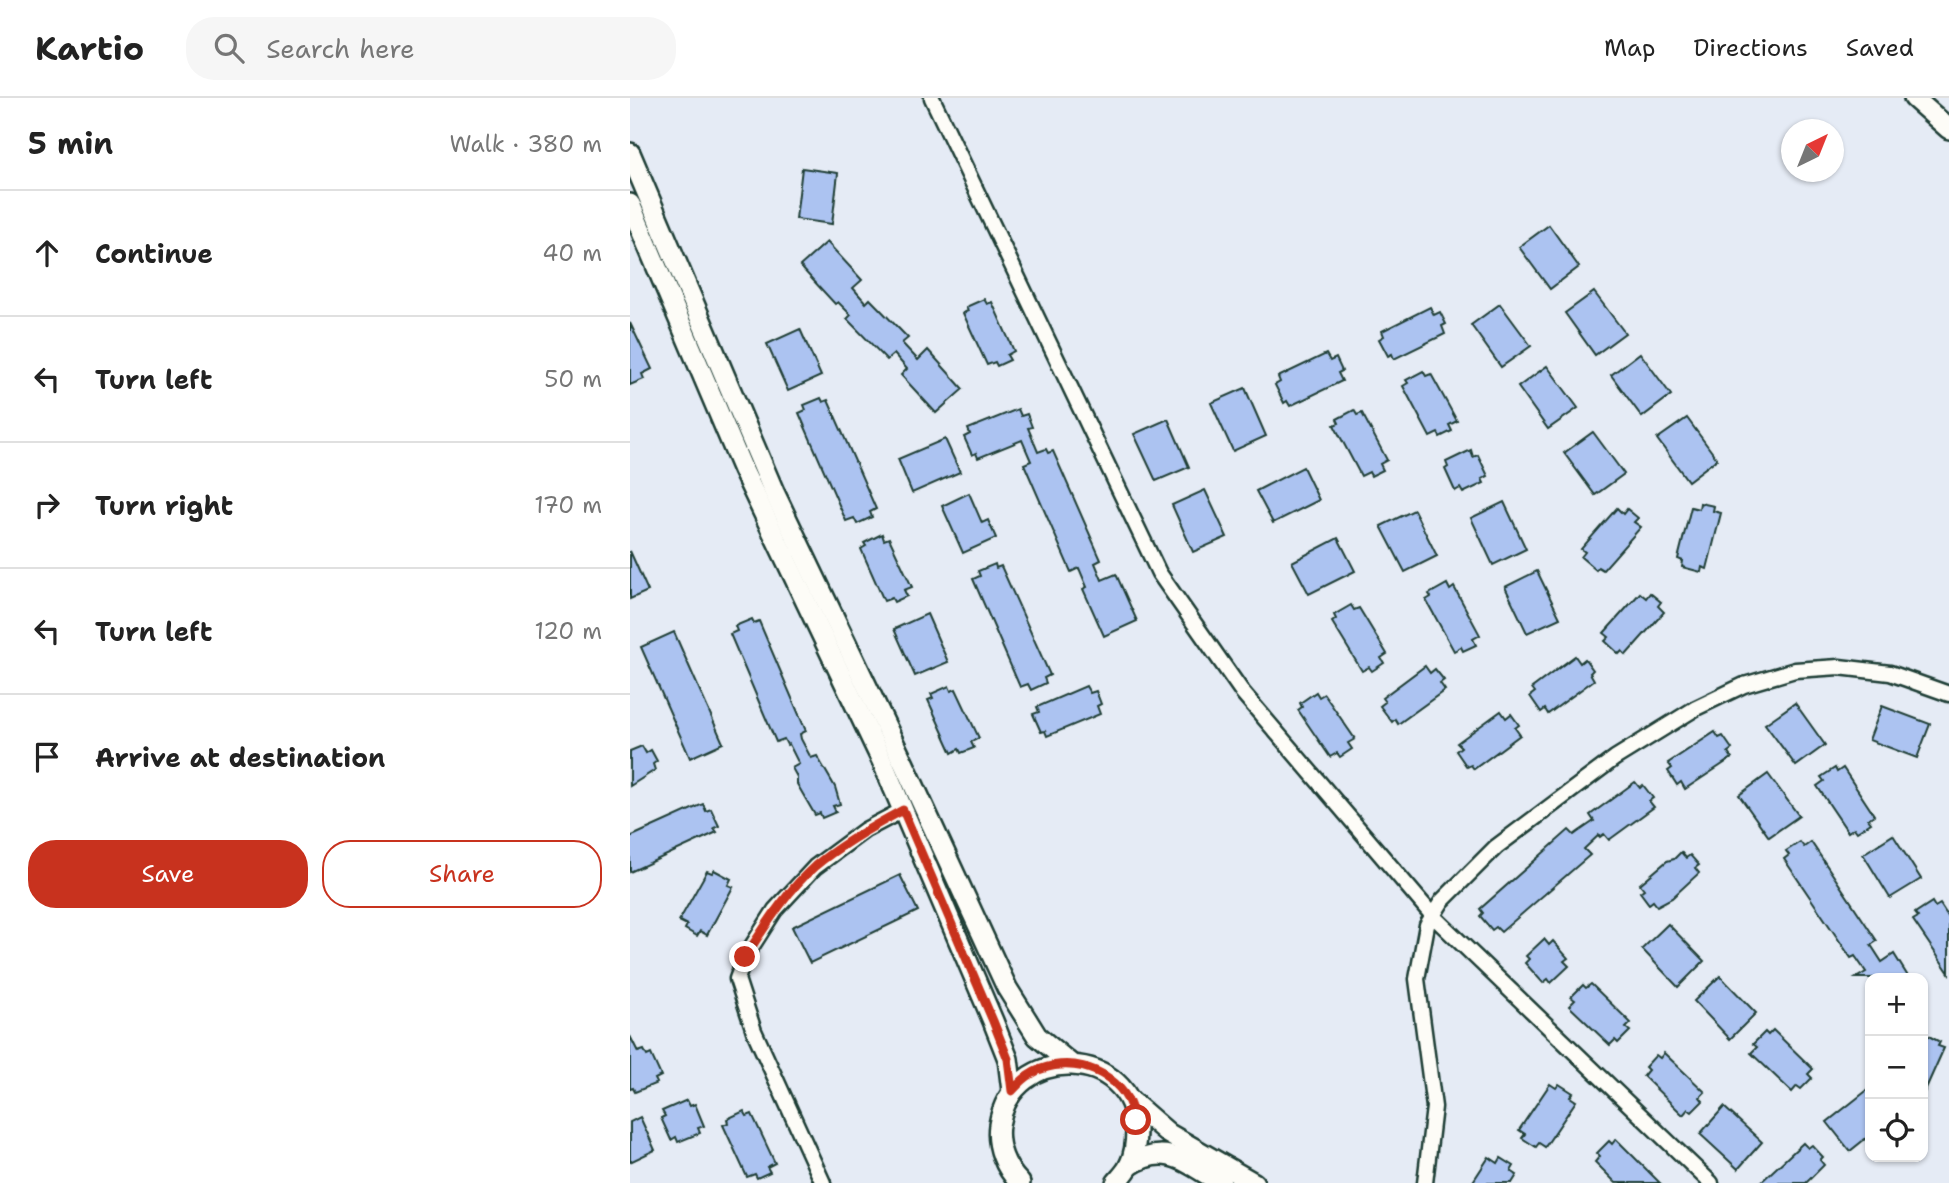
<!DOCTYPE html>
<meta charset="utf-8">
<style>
:root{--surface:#fff;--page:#f6f6f6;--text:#222;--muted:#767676;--line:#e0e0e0;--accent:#c8321e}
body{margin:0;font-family:"Shantell Sans",sans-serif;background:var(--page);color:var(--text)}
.controls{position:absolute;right:21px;bottom:21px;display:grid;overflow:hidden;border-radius:14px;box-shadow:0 2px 5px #0004}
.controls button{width:63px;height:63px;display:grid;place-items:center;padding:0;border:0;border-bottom:2px solid var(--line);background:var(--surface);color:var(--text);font:35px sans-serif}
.compass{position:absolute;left:1151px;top:21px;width:63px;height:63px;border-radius:50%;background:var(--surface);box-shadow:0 2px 5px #0004;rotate:43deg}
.stop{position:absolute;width:21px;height:21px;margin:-16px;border:5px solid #c8321e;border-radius:50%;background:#fff}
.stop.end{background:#c8321e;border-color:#fff;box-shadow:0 2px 7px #0008}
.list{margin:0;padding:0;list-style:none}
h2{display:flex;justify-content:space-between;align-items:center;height:91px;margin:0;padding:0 28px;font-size:30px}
h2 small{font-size:23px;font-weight:400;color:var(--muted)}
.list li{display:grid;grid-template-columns:46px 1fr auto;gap:21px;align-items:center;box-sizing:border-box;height:126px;padding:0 28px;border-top:2px solid var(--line)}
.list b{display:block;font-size:26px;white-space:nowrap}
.list em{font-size:23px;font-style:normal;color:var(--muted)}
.actions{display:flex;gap:14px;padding:21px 28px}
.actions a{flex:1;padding:16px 0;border:2px solid var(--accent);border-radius:28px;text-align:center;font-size:24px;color:var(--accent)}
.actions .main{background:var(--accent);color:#fff}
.icon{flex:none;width:38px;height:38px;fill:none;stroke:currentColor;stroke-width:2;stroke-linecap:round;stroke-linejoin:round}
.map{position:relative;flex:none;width:1319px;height:1085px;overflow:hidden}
header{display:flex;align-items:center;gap:42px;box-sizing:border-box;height:98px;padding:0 35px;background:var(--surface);border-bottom:2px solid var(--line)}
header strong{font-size:33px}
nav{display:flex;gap:38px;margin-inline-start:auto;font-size:24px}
.search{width:490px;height:63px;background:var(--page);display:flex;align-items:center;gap:18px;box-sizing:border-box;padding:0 24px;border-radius:28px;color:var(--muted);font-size:26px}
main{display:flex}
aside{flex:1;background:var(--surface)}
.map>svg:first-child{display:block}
.building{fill:#acc3f1;stroke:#1f3d34;stroke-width:2}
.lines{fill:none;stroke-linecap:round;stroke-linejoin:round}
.street-casing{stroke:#1f3d34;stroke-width:19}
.secondary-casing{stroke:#1f3d34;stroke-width:24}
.street{stroke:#fdfcf7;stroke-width:14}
.secondary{stroke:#fdfcf7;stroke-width:19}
.route{stroke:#c8321e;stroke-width:9}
</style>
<header>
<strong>Kartio</strong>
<div class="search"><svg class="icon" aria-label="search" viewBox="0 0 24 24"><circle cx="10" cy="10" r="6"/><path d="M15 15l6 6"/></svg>Search here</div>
<nav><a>Map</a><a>Directions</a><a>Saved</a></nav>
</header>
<main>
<aside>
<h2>5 min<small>Walk · 380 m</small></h2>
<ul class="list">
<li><svg class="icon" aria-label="ahead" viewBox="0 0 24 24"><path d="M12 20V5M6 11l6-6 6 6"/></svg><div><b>Continue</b></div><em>40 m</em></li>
<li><svg class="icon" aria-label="left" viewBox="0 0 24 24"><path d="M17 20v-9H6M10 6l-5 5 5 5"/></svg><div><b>Turn left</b></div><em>50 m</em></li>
<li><svg class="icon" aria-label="right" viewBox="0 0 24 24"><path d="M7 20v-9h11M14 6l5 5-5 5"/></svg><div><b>Turn right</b></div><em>170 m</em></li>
<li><svg class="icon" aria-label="left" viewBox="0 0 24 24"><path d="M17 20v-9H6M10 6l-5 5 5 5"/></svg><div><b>Turn left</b></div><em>120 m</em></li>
<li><svg class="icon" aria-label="arrive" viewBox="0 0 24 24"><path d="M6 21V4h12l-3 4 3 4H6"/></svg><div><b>Arrive at destination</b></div></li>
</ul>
<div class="actions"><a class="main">Save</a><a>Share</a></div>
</aside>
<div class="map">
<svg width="1319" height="1085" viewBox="0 0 1319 1085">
<rect width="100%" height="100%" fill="#e5ebf5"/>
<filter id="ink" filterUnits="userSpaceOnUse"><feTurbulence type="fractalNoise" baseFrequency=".0143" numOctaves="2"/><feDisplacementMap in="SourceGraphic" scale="14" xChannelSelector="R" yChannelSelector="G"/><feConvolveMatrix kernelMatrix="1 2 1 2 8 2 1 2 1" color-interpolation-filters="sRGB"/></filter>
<g filter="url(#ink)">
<g class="building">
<path d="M172,70L208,75L202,126L166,121Z"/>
<path d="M919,127L949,169L920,191L889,149Z"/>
<path d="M197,144L232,182L223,190L236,205L240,201L278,240L272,245L288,262L298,252L333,291L306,315L271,277L277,271L264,256L257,262L217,221L221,217L208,204L205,206L170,168Z"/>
<path d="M964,194L995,235L965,257L935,215Z"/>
<path d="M354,201L357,206L362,204L384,253L377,257L380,262L367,268L365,264L357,267L333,215L338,213L336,209Z"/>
<path d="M870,206L901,248L871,269L841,227Z"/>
<path d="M800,209L804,217L810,214L816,226L812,228L815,236L764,261L762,256L758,258L749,241L754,238L752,233Z"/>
<path d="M0,225L22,271L12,276L14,281L0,287Z"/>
<path d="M170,231L191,278L158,293L137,246Z"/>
<path d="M1010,255L1041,297L1012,319L981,277Z"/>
<path d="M696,256L700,263L706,260L712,273L708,275L712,283L660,308L657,303L654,305L645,287L650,284L648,279Z"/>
<path d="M917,268L948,310L918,331L888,289Z"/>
<path d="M793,273L796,278L801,276L827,323L819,327L822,333L810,339L808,335L800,339L773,288L778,285L776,282Z"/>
<path d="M615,290L636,338L603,353L581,305Z"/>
<path d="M191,300L193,304L198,302L246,411L240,414L242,419L227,426L224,420L216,423L169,315L176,312L174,307Z"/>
<path d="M388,311L391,318L397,316L402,329L398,330L408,354L416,351L418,355L423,353L471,462L465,465L472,482L486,476L507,523L474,538L453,491L457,489L449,470L441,474L394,366L401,363L392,342L348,360L346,355L342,357L334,339L340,336L338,331Z"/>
<path d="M724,312L727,317L732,315L757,362L750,366L753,372L741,378L739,374L731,378L704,327L709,325L707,321Z"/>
<path d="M1057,320L1087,361L1058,383L1027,341Z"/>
<path d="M538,321L559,369L526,383L504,336Z"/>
<path d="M963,334L994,376L965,397L934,355Z"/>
<path d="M315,341L330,374L282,395L268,361Z"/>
<path d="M841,352L843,359L848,357L858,378L852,381L854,385L833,395L830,390L825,393L815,371L818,369L816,364Z"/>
<path d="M673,369L689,402L643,425L626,393Z"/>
<path d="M575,392L597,439L563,454L542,407Z"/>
<path d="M339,395L352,425L358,422L366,440L333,455L312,408Z"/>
<path d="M874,404L896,451L863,467L841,420Z"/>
<path d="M1070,405L1084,408L1083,413L1091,415L1077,471L1072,469L1071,474L1052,469L1053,463L1048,461L1061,409L1069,411Z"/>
<path d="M987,410L993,416L997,411L1008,420L1004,424L1011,429L973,472L968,469L966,472L951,459L955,454L951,451Z"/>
<path d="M784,412L807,458L775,474L751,428Z"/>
<path d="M252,436L254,442L259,440L282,489L274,492L277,498L264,504L262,500L254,503L231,451L236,448L234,445Z"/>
<path d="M708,440L725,473L679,496L662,464Z"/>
<path d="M0,453L18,493L0,501Z"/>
<path d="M365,466L366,470L371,468L420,577L414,580L416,585L401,592L398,586L390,589L343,481L350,478L348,473Z"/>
<path d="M907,473L930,520L897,535L875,489Z"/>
<path d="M817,486L820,492L824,489L850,537L843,541L846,547L833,553L831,549L824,553L796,502L801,499L799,496Z"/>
<path d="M1010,495L1016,500L1020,495L1031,504L1028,508L1034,514L996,557L992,553L989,556L975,543L979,539L974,535Z"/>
<path d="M721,507L724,512L729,510L757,556L751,560L754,565L742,573L739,569L732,573L702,524L706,521L704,517Z"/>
<path d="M297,516L318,564L285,578L264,531Z"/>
<path d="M122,521L124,525L129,523L176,633L170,636L171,641L181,660L187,658L205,689L210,706L203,708L206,714L192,720L190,715L185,717L167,686V679L162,670L169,666L159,646L157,647L154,641L146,644L100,536L107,533L105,528Z"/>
<path d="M44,534L93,645L60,660L11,549Z"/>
<path d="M945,558L950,565L955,561L963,572L960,575L964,582L918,616L915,611L911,614L900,598L905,594L902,590Z"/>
<path d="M795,568L800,575L805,571L814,582L810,585L815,592L768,626L765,621L762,624L750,608L755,604L752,600Z"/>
<path d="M319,588L321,593L326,591L349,640L341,644L344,650L331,655L329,651L322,655L298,602L303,600L301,596Z"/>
<path d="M456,588L460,595L466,593L471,606L467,608L470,616L417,638L415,633L411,634L403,616L409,614L407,609Z"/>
<path d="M686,594L689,599L694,596L725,641L718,645L722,651L710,659L707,655L700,659L668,612L672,609L670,605Z"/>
<path d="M1165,605L1195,647L1166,668L1135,626Z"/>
<path d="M1252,608L1300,626L1287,660L1239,642Z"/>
<path d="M871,613L876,620L881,616L889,627L885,630L890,637L844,671L841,667L837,669L826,653L831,649L827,645Z"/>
<path d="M1085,634L1089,640L1093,638L1102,651L1098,654L1102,660L1055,691L1051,684L1047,687L1038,673L1042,670L1038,665Z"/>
<path d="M12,648L16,655L21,652L27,663L23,666L25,672L0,688V653Z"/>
<path d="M1205,670L1207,674L1213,670L1244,717L1238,721L1241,725L1227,734L1224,730L1218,734L1187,688L1194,683L1191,679Z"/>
<path d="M1138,676L1169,718L1139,739L1109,697Z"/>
<path d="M1005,684L1010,690L1013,687L1023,700L1019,703L1024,709L979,742L974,736L970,739L969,737L954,751L960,757L871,834L866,829L862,832L850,818L853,815L850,811L939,732L944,737L948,734L964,723L960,717Z"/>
<path d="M73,706L76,713L81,711L89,728L84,730L87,734L0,774V739Z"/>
<path d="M1263,737L1291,781L1260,800L1233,756Z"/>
<path d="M1170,744L1174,749L1181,744L1247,843L1241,847L1252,864L1264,856L1279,880H1226L1236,874L1225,858L1221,860L1154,761L1159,757L1156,753Z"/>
<path d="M1051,754L1056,760L1060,757L1069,767L1065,770L1069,775L1042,800L1027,808L1023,803L1019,806L1010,794L1014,791L1010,786L1037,763L1044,761Z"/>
<path d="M84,772L101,781L98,787L103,789L77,837L70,833L67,838L55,831L57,827L49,823L77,773L82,775Z"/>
<path d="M270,777L288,813L180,865L162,829Z"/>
<path d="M1302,804L1305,809L1310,806L1319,820V875L1283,822L1288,819L1285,815Z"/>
<path d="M1038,826L1074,863L1048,889L1012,851Z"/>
<path d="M914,841L919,847L923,843L938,860L934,863L939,868L921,885L918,881L913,885L895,865L899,861L896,858Z"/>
<path d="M1090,878L1126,915L1100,941L1064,903Z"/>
<path d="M961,886L1001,925L996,930L1000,933L988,945L985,942L980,947L939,908L945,902L941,899L953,887L956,890Z"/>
<path d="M1143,932L1183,971L1178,976L1182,980L1171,991L1167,988L1162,994L1121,955L1127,949L1123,946L1135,934L1138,937Z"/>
<path d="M1293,935L1310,944L1308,948L1314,950L1293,997Z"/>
<path d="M0,938L8,954L14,952L17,958L21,956L31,978L25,981L27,985L5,994L3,990L0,991Z"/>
<path d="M1034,955L1075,994L1070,999L1073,1003L1062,1014L1058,1011L1053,1017L1013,978L1018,972L1015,969L1026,957L1030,960Z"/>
<path d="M920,986L926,990L929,986L943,995L940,999L946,1003L915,1049L909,1045L906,1049L892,1040L895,1036L889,1032Z"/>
<path d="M1240,990V1037L1220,1053L1197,1024Z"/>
<path d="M57,1002L60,1008L65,1006L74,1028L68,1030L70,1035L48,1044L46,1039L41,1042L31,1020L35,1018L32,1013Z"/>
<path d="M1094,1009L1132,1044L1108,1071L1070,1036Z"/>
<path d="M114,1013L117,1018L122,1016L145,1065L137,1069L140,1074L127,1080L125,1076L117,1079L93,1027L98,1025L97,1021Z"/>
<path d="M10,1019L25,1052L0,1064V1024Z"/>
<path d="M986,1041L1030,1085H986L965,1064L970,1058L967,1055L979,1043L982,1046Z"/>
<path d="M1173,1045L1178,1050L1182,1047L1193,1059L1190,1062L1194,1067L1176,1085H1130Z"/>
<path d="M859,1059L868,1065L871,1060L884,1068L881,1073L887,1077L882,1085H842Z"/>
</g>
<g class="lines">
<defs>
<g id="street">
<path d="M302,0L529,475L613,595L803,818L1081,1085"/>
<path d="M193,1085L124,933L107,881L115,859L145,812L185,769L235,732L273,712"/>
<path d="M795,1085L804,1009L787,881L797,827L812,803L866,749L985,660L1066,610L1114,587L1165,572L1209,569L1260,575L1319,596"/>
</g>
<g id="secondary">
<path d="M1284,0L1319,31"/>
<path d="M0,55L144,394L274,666L377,890L407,938L441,966"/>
<path d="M0,106L113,372L252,663L363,923L378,961L382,993"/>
<path d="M500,1002L539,1036L624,1085"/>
<path d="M499,1068C537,1043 558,1066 591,1085"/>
<path d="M390,1085C375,1070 366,1048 369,1027C382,944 504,949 506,1031C506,1043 505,1057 499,1068C496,1074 490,1080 486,1085"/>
</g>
</defs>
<use href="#street" class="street-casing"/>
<use href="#secondary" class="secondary-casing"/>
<use href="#street" class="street"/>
<use href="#secondary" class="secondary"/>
</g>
</g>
<g class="lines" filter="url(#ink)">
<path class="route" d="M115,859C136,827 156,794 185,768C211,746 243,728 273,712L363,923L378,961L382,993C387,988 392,982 398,978C430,956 479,967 498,1002C501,1008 503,1016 506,1022"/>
</g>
</svg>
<div class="controls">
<button>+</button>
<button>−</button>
<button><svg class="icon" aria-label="locate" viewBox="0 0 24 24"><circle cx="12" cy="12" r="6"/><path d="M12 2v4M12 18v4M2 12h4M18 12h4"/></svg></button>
</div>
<svg class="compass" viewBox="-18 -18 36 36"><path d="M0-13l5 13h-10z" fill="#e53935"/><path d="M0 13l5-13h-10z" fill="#767676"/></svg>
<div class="stop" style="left:506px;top:1022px"></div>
<div class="stop end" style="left:115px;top:859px"></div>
</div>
</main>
